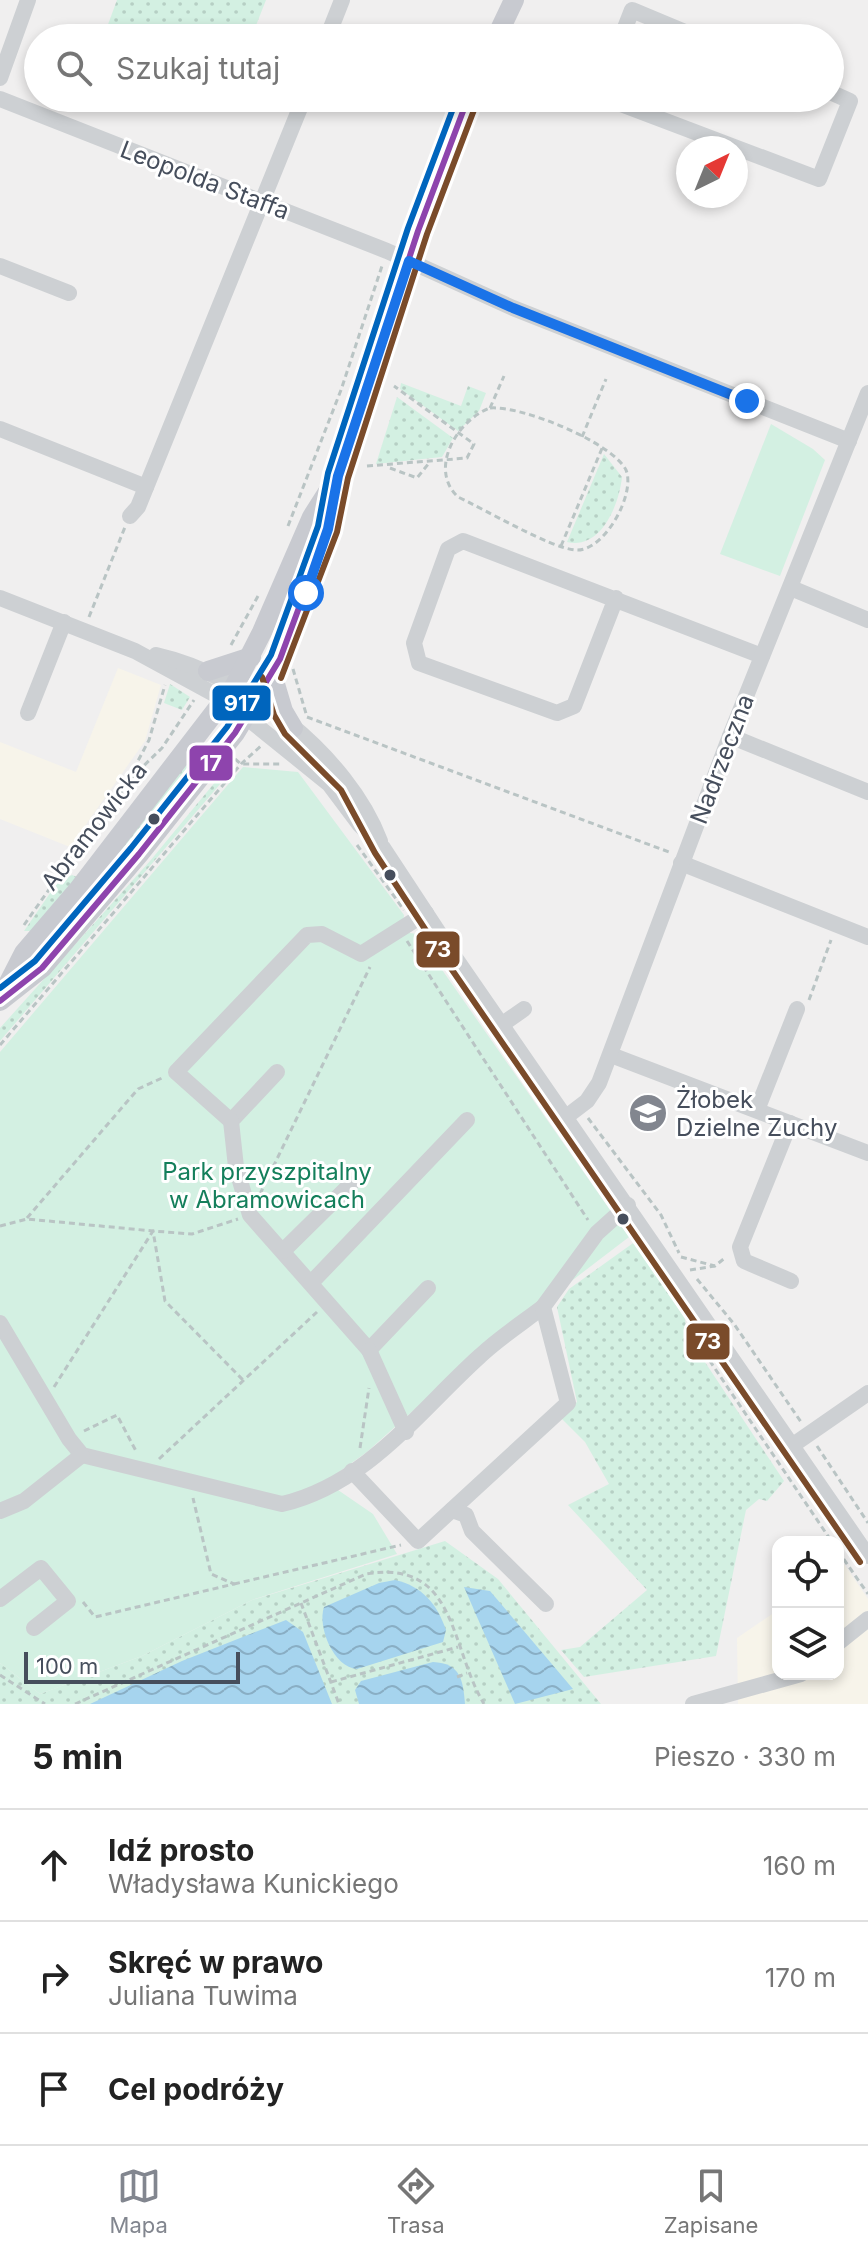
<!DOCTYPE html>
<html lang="pl">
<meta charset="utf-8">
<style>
:root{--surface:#fff;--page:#f2f2f2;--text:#222;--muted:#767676;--line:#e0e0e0;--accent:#82868f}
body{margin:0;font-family:Inter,sans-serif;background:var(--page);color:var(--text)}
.controls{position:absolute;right:24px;bottom:24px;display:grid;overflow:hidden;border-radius:16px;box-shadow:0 4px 12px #0003}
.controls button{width:72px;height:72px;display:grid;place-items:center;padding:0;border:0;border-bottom:2px solid var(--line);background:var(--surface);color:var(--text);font:40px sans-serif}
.compass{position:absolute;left:676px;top:136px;width:72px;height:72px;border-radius:50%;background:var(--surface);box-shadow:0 4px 12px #0003;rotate:43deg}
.scale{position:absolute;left:24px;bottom:20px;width:216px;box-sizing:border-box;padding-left:8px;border:4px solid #464e5c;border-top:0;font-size:22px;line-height:28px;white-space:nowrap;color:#464e5c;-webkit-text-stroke:6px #fff;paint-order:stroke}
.stop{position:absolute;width:24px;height:24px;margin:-18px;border:6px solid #1a73e8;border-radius:50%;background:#fff}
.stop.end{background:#1a73e8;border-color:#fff;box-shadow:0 2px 8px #0008}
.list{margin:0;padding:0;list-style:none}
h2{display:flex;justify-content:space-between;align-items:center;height:104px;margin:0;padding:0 32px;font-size:34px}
h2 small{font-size:26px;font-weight:400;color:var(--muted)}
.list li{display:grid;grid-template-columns:52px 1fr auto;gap:24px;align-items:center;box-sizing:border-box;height:112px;padding:0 32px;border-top:2px solid var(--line)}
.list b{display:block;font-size:30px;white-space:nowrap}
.list p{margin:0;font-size:26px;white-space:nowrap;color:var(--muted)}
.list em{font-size:26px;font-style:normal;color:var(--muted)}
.icon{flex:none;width:44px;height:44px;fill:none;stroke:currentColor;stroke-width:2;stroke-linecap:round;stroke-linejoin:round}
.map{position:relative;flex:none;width:868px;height:1704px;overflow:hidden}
.search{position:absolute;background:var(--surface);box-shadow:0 4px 12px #0003;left:24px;right:24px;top:24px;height:88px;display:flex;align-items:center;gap:20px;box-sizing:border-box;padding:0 28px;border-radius:44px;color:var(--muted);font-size:30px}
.sheet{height:440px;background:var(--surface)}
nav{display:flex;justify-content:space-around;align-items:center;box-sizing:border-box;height:112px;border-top:2px solid var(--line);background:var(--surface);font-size:22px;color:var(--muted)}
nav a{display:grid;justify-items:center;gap:4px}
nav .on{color:var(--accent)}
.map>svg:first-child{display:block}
.commercial{fill:#f7f4ea}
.grass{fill:url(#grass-dots)}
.green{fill:#d3f0e2}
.water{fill:url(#water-waves)}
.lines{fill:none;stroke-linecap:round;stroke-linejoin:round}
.path{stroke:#b9c4c4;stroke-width:3;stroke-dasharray:6 4;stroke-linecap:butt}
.minor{stroke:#cdd0d3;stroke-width:16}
.major{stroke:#c8cad0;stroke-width:20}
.bus-1-casing{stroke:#fff;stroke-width:12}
.bus-2-casing{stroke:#fff;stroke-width:12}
.bus-3-casing{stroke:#fff;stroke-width:12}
.bus-1{stroke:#8e44ad;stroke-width:6}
.bus-2{stroke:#7a4b2a;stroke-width:6}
.bus-3{stroke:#0065bd;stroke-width:6}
.route{stroke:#1a73e8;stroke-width:10}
.bus-dot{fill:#464e5c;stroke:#fff;stroke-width:3}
.labels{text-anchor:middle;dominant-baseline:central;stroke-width:6;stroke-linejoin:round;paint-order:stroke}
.street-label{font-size:24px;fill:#464e5c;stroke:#fff}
.poi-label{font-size:24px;fill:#464e5c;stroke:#fff;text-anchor:start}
.park-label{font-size:24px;fill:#147f5b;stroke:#fff}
.line-badge{stroke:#fff;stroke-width:3}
.badge-label{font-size:22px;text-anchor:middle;font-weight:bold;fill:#fff}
</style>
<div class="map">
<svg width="868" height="1704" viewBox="0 0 868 1704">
<defs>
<pattern id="grass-dots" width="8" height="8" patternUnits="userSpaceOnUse" patternTransform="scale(2)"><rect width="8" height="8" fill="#d3f0e2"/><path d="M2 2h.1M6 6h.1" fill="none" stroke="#b6cfc4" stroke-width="1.8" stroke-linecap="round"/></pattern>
<pattern id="water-waves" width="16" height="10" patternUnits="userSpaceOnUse" patternTransform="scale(2)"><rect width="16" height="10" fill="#a6d4ee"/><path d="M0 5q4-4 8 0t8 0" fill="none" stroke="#89aec4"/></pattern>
</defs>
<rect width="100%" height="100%" fill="#f0efef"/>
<g class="commercial">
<path d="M118,668L161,685L145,741L70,847L0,819V742L76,772Z"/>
<path d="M844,1564L868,1599V1704H738L737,1638L778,1610V1674H838V1569Z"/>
</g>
<g class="grass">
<path d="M117,0H266L251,38H103Z"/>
<path d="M401,383L461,406L468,386L486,393L479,411L458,431L400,389Z"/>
<path d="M397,397L453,438L442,457L376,464Z"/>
<path d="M604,454L622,477C619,505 601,550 567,542Z"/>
<path d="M170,684L190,697L182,710L164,703Z"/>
<path d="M203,743L207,746L95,894L20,979L16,976Z"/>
<path d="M230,764L233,769L0,1041V1028L150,861Z"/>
<path d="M72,875L77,877L31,931H24L57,883Z"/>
<path d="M636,1241L685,1319L687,1335L784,1481L767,1501L759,1499L746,1510L716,1656L584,1677L561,1650L580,1647L647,1590L568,1505L609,1484L585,1442L559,1416L577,1402L557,1307L569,1289Z"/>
<path d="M445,1541L498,1579L601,1704H0V1663L40,1694L142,1656L252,1600Z"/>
</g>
<g class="green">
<path d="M771,424L813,449L825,460L780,576L720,554Z"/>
<path d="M243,767L298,772L404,915L403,924L410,933L417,934L629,1237L476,1354L367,1452L329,1479L338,1490L373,1514L397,1554L252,1600L142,1656L40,1694L0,1663V1052Z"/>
</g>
<g class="water">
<path d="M395,1580C422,1586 437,1604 446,1630L443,1642L357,1669C334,1668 317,1627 324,1607L379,1583Z"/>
<path d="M464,1587L490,1591L573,1689L515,1704Z"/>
<path d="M286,1620L303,1632L332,1704H90L182,1661Z"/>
<path d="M433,1662C461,1663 463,1681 465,1704H359L355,1690L361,1681Z"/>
</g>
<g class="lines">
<g class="path">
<path d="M490,408C520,405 612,442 626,470C636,494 604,552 576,550C552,549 484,509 458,497C428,469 457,420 490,408Z"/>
<path d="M490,408L504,376"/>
<path d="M582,437L606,379"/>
<path d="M367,466L467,458L474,444L394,386"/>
<path d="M390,468L417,478L429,463"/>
<path d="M288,526L341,390L382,266"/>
<path d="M561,546L603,446"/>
<path d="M89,617L125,527"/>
<path d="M231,645L258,596"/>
<path d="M293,669L307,717"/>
<path d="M307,717L669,852"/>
<path d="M235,759L241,764H282"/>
<path d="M129,778L149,740L165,685"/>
<path d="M357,845L404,910"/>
<path d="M82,855L128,781L162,748L194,700"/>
<path d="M24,925L55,881L68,874"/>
<path d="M407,941L588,1220"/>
<path d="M809,1000L831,940"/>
<path d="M0,1045L241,764L261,746"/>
<path d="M588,1118L661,1215L679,1253"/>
<path d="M260,1194L370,967"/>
<path d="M27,1218L138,1089L162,1078"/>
<path d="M0,1226L27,1219L153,1231L165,1301L243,1380"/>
<path d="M681,1257L715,1266"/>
<path d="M690,1270L715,1266L726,1257"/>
<path d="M697,1279L734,1324L801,1422"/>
<path d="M691,1326L693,1336L832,1542"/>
<path d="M54,1387L153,1231L192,1234L238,1219"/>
<path d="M84,1431L117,1415L137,1453"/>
<path d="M817,1446L868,1523"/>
<path d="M360,1448L369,1388"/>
<path d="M159,1459L317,1312"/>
<path d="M838,1551L868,1594"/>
<path d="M234,1584L401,1545"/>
<path d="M83,1602L95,1617L234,1584L211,1574L193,1498"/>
<path d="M301,1603L339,1704"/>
<path d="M0,1675L45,1704"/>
<path d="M457,1677L467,1673"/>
<path d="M331,1682L458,1647"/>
<path d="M75,1704L366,1574C457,1559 449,1645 484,1704"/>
</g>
<g class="minor">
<path d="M327,38L342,0"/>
<path d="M621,38L632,10L699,38"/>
<path d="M0,78L28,0"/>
<path d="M605,98L819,179L850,101L830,92"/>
<path d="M0,99L387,251L513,308L849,441"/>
<path d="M0,266L69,293"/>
<path d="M0,429L146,487"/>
<path d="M130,516L138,507L304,98"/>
<path d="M791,588L868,620"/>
<path d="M0,598L135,651L225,700L329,784L359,824L383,848L456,959L868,1556"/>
<path d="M616,598L574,706L557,713L419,663L414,643L448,549L463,541L762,656"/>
<path d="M156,655C245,675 347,755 380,841"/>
<path d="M28,713L64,622"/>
<path d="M730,736L868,792"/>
<path d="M681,863L868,937"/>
<path d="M501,1025L524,1009"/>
<path d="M611,1055L868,1153"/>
<path d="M277,1072L231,1121L236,1167L250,1215L369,1350L428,1288"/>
<path d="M757,1110L797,1009"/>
<path d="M566,1117L587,1101L599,1083L730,736L868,393"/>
<path d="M231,1121L176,1072L307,935L322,934L361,954L426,913"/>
<path d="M790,1123L740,1247L744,1261L791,1281"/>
<path d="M283,1251L351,1184"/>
<path d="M311,1283L467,1120"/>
<path d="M0,1323L69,1439L82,1455L282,1504C367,1484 419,1411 480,1356C499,1338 522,1323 543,1307"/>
<path d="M369,1350L406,1432"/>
<path d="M793,1445L868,1393"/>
<path d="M352,1471L418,1541L568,1403L543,1307L597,1233L628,1205"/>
<path d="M452,1510L466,1515L472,1531L546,1604"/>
<path d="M0,1511L24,1501L82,1455"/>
<path d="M0,1599L41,1568L68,1601L34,1628"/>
<path d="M838,1643L868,1619"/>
<path d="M693,1704L801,1674"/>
</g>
<g class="major">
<path d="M496,38L514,0"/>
<path d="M208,671L251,657"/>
<path d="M272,674L283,711L293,728"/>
<path d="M3,994L24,953L78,890L234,687L262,632L312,517L331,487"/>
<path d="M0,1001L42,968L139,854L235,733L280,659L328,529L338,476L418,231L468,98"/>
</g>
<defs>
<path id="bus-1" d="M0,1001L42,968L139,854L235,733L280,659L328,529L338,476L418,231L468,98"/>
<g id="bus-2">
<path d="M262,677L274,715L285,734L341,790L375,853L448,964L860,1562"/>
<path d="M281,678L337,532L348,478L427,234L477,102"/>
</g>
<path id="bus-3" d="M0,988L35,961L131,848L227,727L271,655L318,526L328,473L408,228L457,98"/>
</defs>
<use href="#bus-1" class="bus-1-casing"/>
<use href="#bus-2" class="bus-2-casing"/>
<use href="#bus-3" class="bus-3-casing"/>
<use href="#bus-1" class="bus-1"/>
<use href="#bus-2" class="bus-2"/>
<use href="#bus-3" class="bus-3"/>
</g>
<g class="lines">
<path class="route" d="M306,593L328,529L338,476L409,261L513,308L747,401"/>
</g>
<defs>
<symbol id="school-disc" viewBox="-11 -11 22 22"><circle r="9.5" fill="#82868f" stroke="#fff"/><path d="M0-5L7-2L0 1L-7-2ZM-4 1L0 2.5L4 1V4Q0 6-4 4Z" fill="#fff"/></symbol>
</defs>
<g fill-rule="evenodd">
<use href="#school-disc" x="626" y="1091" width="44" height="44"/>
</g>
<g class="bus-dot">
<circle cx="154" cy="819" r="7"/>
<circle cx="390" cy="875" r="7"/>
<circle cx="623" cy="1219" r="7"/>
</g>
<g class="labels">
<g class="street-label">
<text transform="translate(205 180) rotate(21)">Leopolda Staffa</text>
<text transform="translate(722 759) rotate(-69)">Nadrzeczna</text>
<text transform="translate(94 826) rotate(-52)">Abramowicka</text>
</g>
<g class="poi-label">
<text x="676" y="1099">Żłobek<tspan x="676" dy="28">Dzielne Zuchy</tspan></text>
</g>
<g class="park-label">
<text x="267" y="1171">Park przyszpitalny<tspan x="267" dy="28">w Abramowicach</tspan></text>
</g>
</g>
<g class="line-badge">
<rect x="211" y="684" width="61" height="38" rx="8" fill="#0065bd"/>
<rect x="188" y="744" width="46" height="38" rx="8" fill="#8e44ad"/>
<rect x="415" y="930" width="46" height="39" rx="8" fill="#7a4b2a"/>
<rect x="685" y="1322" width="46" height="39" rx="8" fill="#7a4b2a"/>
</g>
<g class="badge-label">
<text x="242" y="711">917</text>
<text x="211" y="771">17</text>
<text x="438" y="957">73</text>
<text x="708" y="1349">73</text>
</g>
</svg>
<div class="controls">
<button><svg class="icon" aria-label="locate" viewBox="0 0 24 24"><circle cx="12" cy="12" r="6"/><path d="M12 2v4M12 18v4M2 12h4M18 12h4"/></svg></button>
<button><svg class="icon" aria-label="layers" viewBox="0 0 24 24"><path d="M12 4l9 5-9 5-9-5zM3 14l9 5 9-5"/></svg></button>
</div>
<svg class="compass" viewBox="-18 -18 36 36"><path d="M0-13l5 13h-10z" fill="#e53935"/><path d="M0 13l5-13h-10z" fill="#767676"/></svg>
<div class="scale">100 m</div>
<div class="stop" style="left:306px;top:593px"></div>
<div class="stop end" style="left:747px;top:401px"></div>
<div class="search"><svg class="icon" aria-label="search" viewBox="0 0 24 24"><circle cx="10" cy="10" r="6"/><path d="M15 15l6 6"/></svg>Szukaj tutaj</div>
</div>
<section class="sheet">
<h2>5 min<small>Pieszo · 330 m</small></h2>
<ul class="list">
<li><svg class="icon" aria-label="ahead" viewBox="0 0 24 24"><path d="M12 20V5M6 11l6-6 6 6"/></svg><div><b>Idź prosto</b><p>Władysława Kunickiego</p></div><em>160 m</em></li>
<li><svg class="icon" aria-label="right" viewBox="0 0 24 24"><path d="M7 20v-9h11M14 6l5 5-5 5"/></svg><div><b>Skręć w prawo</b><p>Juliana Tuwima</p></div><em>170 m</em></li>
<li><svg class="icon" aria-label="arrive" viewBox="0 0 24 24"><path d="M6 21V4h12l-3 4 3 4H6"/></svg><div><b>Cel podróży</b></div></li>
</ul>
</section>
<nav>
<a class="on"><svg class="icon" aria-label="map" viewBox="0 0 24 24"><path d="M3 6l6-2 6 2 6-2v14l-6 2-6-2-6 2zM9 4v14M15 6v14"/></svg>Mapa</a>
<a><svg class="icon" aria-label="directions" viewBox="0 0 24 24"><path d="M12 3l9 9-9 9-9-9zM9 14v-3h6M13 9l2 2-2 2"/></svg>Trasa</a>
<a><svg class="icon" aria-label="saved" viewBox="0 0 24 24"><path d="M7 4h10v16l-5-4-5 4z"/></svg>Zapisane</a>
</nav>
